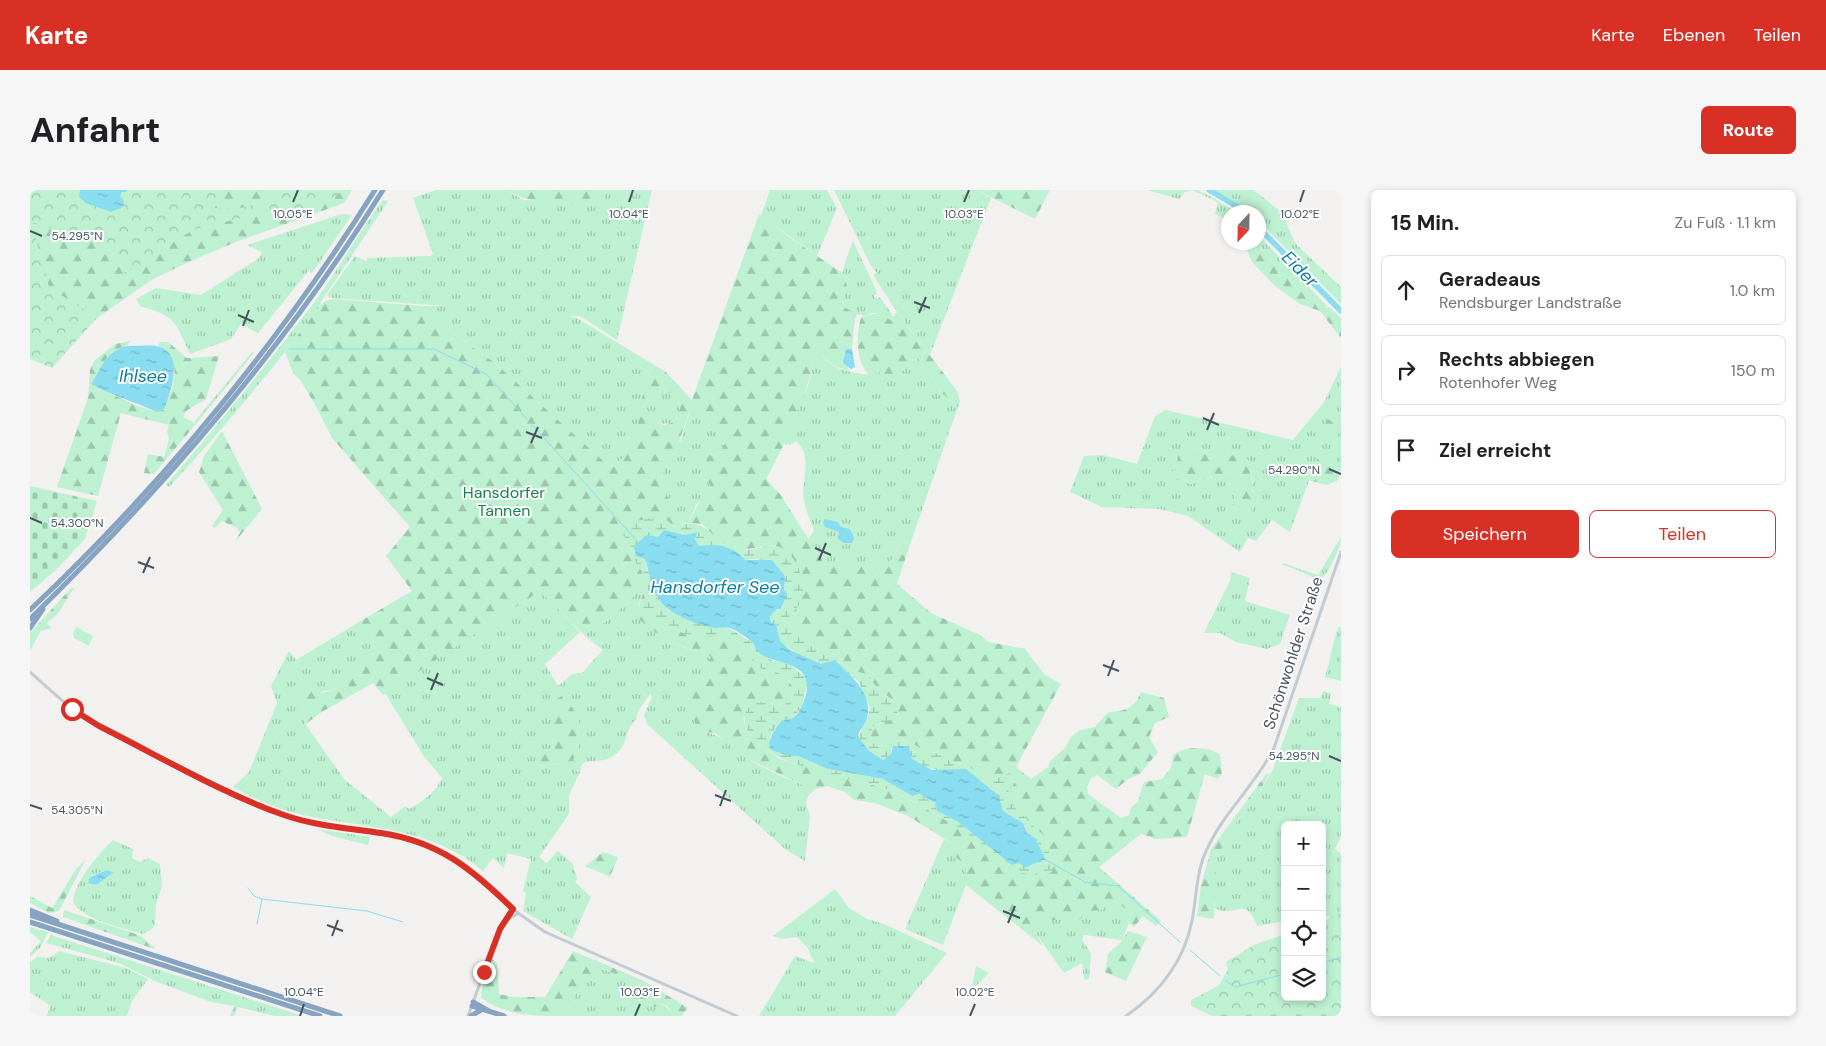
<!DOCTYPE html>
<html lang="de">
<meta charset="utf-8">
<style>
:root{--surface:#fff;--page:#f6f6f6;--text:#202124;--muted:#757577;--line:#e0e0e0;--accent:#d93025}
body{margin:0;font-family:"DM Sans",sans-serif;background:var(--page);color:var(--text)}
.controls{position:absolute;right:15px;bottom:15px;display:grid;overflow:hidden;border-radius:8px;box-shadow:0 2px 8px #0003}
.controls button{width:45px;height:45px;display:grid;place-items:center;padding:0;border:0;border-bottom:1px solid var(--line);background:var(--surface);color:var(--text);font:25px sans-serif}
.compass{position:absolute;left:1191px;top:15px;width:45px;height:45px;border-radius:50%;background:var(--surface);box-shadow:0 2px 8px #0003;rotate:202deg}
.stop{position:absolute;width:15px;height:15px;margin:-11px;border:4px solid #d93025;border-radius:50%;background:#fff}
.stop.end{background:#d93025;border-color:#fff;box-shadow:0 1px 5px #0008}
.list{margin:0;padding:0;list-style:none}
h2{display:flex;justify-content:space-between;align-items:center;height:65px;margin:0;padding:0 20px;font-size:21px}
h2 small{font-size:16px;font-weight:400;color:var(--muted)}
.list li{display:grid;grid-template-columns:32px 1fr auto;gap:15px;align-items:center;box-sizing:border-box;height:70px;margin:0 10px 10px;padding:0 10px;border:1px solid var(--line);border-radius:8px}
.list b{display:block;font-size:19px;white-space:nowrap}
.list p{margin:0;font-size:16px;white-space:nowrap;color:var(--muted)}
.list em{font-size:16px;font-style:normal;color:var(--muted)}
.actions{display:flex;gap:10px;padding:15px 20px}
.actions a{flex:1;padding:11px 0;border:1px solid var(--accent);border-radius:8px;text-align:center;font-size:18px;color:var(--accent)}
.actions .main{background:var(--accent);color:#fff}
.icon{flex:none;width:28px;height:28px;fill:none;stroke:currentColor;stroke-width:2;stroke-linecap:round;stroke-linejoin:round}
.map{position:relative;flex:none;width:1311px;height:826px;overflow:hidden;border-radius:8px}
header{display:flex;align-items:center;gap:30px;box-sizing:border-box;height:70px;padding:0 25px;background:var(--accent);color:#fff}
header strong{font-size:24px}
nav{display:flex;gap:28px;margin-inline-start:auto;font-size:18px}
.intro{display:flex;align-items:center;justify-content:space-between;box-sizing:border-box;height:120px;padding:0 30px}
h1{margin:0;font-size:35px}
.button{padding:12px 22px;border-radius:8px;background:var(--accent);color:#fff;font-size:18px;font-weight:700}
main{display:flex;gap:30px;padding:0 30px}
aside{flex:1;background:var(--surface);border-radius:8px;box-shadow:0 2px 8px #0003}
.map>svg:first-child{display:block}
.grass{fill:url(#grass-tufts);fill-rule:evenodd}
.forest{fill:url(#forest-firs);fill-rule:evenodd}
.wetland{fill:url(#wetland-marsh);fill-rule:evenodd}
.cemetery{fill:url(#cemetery-stones)}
.park{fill:url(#park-crowns)}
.garden{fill:#bef1d1}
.water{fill:url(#water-ripples)}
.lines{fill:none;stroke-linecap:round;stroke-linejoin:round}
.stream{stroke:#89ddf0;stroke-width:1}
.river{stroke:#89ddf0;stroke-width:5.5}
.minor{stroke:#c0cbd2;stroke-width:3}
.highway{stroke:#86a4c1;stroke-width:5}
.route{stroke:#d93025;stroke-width:6}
.ticks{fill:none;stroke:#47545f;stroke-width:2}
.labels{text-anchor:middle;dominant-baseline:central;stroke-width:4;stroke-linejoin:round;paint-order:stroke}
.park-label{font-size:16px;fill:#13854a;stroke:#fff}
.street-label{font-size:16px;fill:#47545f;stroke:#fff}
.water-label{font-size:18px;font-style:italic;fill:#087f9b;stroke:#fff}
.ticks-label{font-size:12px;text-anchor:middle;fill:#47545f;stroke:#fff;stroke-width:4;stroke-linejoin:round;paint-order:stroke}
</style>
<header>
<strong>Karte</strong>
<nav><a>Karte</a><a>Ebenen</a><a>Teilen</a></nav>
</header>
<div class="intro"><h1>Anfahrt</h1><a class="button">Route</a></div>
<main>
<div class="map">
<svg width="1311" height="826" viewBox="0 0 1311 826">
<defs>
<pattern id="grass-tufts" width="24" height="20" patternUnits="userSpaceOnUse" patternTransform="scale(1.25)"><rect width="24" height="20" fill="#bef1d1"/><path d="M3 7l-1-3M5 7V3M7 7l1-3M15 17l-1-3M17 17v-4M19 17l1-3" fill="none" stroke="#9cc6ad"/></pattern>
<pattern id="forest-firs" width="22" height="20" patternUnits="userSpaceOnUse" patternTransform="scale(1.25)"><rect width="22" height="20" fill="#bef1d1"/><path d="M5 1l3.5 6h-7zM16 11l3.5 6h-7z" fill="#9cc6ad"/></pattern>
<pattern id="wetland-marsh" width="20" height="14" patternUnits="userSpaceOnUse" patternTransform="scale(1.25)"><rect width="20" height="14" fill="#bef1d1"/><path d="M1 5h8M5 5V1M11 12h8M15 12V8" fill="none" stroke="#9cc6ad"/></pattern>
<pattern id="cemetery-stones" width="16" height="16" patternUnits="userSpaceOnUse" patternTransform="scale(1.25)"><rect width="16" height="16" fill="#bef1d1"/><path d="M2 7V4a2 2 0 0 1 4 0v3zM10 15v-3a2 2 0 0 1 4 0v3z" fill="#9cc6ad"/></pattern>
<pattern id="park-crowns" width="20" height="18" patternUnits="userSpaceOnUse" patternTransform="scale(1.25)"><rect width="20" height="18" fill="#bef1d1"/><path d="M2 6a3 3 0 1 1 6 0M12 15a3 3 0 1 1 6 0" fill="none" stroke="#9cc6ad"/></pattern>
<pattern id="water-ripples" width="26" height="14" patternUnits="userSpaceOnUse" patternTransform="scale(1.25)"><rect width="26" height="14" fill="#89ddf0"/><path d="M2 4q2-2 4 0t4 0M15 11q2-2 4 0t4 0" fill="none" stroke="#72b6c6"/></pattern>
</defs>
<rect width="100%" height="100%" fill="#f3f0f0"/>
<g class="grass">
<path d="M406,0H475L494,10L573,13L577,0H622L587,150L550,126H538L547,128L624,175L617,188L623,205L634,199L648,210L650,219L645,231C632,237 623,231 608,235L595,267L580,277L465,173L399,126L393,116H416L300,108L297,105L325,66L337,71V68L401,66L403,64L383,8Z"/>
<path d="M740,0H797L807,18L787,66L731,26Z"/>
<path d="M804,0H947L961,8L900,165L867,122L843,85L847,83L841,76Z"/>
<path d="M1117,0H1162L1155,2L1149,9Z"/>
<path d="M1162,0H1168L1189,11V12L1206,22H1198V30L1185,24L1188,12Z"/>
<path d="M1183,0H1224L1252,23L1265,53L1311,97V114L1229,31L1228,22H1220Z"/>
<path d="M359,10L291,112L290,116C243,179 193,239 139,297L136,295C187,236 236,176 283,114C305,84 325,50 346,19L352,11Z"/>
<path d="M312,24L322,25L287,76L281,84L280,79L228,143L211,134L201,149L160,164C144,130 147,127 110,116L106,109L126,98L171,105L229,68L232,62L217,55Z"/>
<path d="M1229,46L1297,116L1294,118C1266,103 1247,75 1225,53L1228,52Z"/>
<path d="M823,51L847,102L844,107L847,109L850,107L863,126L860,130C856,128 850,124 846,123C841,122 836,127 831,125C796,118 815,72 823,51Z"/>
<path d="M222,162L224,163L166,234L164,232Z"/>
<path d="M786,162C794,165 798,173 805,177C817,182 838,187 850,182L864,188C874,182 876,172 888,168L913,204L928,217L880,354L871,353L855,381L827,375H795L778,349L784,341C781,332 776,321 774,311C770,291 784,266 766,251L760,255L754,254L779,193Z"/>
<path d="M1311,177V280L1290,268L1287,269L1260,342L1242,330L1226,351L1218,348L1210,362L1158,326L1129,319L1072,317L1040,302L1054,266L1073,265L1107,274L1125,226L1136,220L1263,250L1294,212ZM1172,258L1179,268L1205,265L1209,262L1219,271L1223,295L1221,323L1202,315L1209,294L1200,282L1161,294L1137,284L1146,280L1148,265Z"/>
<path d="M661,218H664L696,252L687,266L678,265L670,288L678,291L681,299L666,315L659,333H655L630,295L638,266L647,262Z"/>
<path d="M1311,347C1311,357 1306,364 1302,373C1292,393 1290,391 1272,382C1266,379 1259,377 1253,375V373L1288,385Z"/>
<path d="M1201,382L1220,388L1215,411L1260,425L1250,454L1237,459L1206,452L1190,443H1174L1200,391Z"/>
<path d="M610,399L613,403L608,416C627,444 628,445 658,459C666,462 673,462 681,467L662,496L674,542C693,545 705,559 720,570C730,577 774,597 785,599L778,606L776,614L780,626L775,671L755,659L617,534L614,525L622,507L620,504L607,523L606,530C595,538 598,552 589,561C575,576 564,567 552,574L543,570L549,560L548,551L550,544L508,576L531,574L550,582L539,605V624L509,667L517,673L528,661L543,674L547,689L545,692L561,707L542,749L493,721L496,704L493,701L501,669L477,663L474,678L463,668L453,681C404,639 342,638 282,627C254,622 228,611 203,597L219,582L247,513L241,496L259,461L266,470L324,435L327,441H340L345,446C332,490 318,504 270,502L276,535L314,589L361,627L375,616L379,619C391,613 407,601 412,588L393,565L355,503L510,400L550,442L515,474L528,496L542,484L552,483L573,460L554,445L581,428Z"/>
<path d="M1309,436L1311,438V491L1295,487C1301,469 1302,452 1309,436Z"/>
<path d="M1293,501L1301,503L1299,514L1311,517V646L1305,659L1311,664V725L1299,732V726H1292V635H1255V731L1227,736C1216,704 1205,729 1185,718V672L1203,636L1227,607L1243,579L1269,508H1290Z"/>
<path d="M287,639L340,647L338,655L302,646Z"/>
<path d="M914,649L926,656V667L936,676V695L913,755L875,739Z"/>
<path d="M83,650L103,659L102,668L110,672L118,668L130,674L132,696L126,715L125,734L122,739L113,744C93,738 53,730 43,712C45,690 68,665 83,650ZM77,680L84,682L64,696L60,686Z"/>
<path d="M805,699L819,718L837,729L854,734L917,763L865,826H729L765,766L784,773L778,758L767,747L752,749L743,746Z"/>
<path d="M1087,712L1102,724L1097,731L1099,733L1092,750L1054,745L1052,749L1061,764L1059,789H1054L1052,773L1034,783L1004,741L1008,730H1049L1060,721L1071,720L1077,714Z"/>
<path d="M0,737L18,742L10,758L0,767V763L11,751L0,742Z"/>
<path d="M21,745L273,826H244L208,817L204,826H200L204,816L181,812L127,792L89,773L16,753Z"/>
<path d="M29,761L96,778L118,789L102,811L97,826H16L21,816L0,802V772L7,767L19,768Z"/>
<path d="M946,776L959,783L941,801Z"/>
<path d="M569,777L611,795L613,801L608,811C624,812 635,811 644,826H535V821L543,813L546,800L560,788L565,792Z"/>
</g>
<g class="forest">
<path d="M0,0L81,61L95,84L139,0H259L302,9L312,0H322L314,13L206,52L163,70L123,89L67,128L0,91Z"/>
<path d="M475,0H577L573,13C539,16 506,16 475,0Z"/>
<path d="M947,0H1020L1005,29Z"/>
<path d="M729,24L763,50L811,82L818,98L812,112L816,118L827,124C822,135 825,146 822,157C819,167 817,170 819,181L804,176L792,165L786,163C776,208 758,249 736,289L750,304L795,375H827L855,381L871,353L880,354L867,394L901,423L950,445L959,452L995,459L1015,485L1031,494L986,577L1001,589L1018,577L1020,571L1034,559L1042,546L1050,540L1065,537L1078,522C1093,521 1104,520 1111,502L1134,508L1139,527L1125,533L1119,547L1128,562L1110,584L1098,589L1086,599L1067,585L1061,588L1057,597L1058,604L1091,628L1099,625L1101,617L1108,612L1114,592L1132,589L1141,578L1143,565C1158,555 1175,557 1190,564L1192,584L1188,589L1175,584L1157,647L1126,649L1111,644L1069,677L1131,731L1126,736L1113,726L1104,737L1097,731L1102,724L1087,712L1077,714L1071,720L1060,721L1049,730H1008L1004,741L1013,756L936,695V676L926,667V656L878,626L845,613L824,610L815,602L797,596L785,599L777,597L720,570L685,543L674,542L665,533L661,515L662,496L681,467C673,462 667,462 659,459C641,451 618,441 606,425L613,403L610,400L581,428L554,445L510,401L353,505L343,493L290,523L276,534L270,502L282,496L292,503C326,496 336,476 345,446L340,441H327L324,435L382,401L356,366L380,337L302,248L287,218L271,191L263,183L255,162L290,116L295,111L304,109L393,116L399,126L465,173L580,277L595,267L608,235L609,223L616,224L621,232L635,235L645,231L650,219L648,210L634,199L623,205L617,218L610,217L617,188L624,175L636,182L662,210ZM661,218H664L696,252L687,266L678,265L670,288L678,291L681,299L674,302L659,333L672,334L690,352L711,360L745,355L771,412L759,426V436L780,455L805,465L821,480L839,485L845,497L863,510L852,534L844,535L840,545L843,553L851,557L861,549L878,551L893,560L909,564L924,573L938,576L953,587L965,590L971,585L985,592L978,602L976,610L1013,645L1023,675L926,636L886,613L857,599L750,569L730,556L718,543L713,528L729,512L754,515L761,509L764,500C751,473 743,488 727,476C720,471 721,465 716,459C712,454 706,450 701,446H660L640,437L618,401L612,381L636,330L645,337L655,333L630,295L638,266L647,262L653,256L649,251Z"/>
<path d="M1214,53H1225C1247,75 1266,102 1294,118L1299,117L1311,128V148L1290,121L1270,114L1244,95L1222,72Z"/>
<path d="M867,122L927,201L930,211L928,217L913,204L888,168C876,172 874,182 864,189L850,182L839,185C826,173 825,141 832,126L851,123L860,130Z"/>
<path d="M100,151L97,156C77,160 71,177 61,194L107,216L127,222L135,218C144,192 154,175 128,156L130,152H138L157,168L189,166L176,209L156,221L153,227L166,234L124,284L114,283L118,264L134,267L139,249L137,242L139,235L91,223L68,306L27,297L58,208L60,180L64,171L85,154Z"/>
<path d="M1296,229C1304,231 1307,233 1309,241L1307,246H1301L1296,237Z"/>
<path d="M192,241L232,319L205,352L210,342L207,338L192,331L185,338L182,336L193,320L169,282L174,266Z"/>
<path d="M1172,258L1179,268L1205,265L1209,262L1219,271L1227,274L1220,281L1223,295L1221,324L1202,315L1209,294L1200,282L1161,294L1138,287L1137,284L1146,280L1148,265Z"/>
<path d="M1290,268L1311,280L1308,290L1297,295L1278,290L1287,269Z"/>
<path d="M42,397L44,398L29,422L17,433L22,438L11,441L0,460V443Z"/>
<path d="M534,505C538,513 547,522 549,531C552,541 547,550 549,560L543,570L552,574L550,582L531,574L507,576L508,562H525L520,512Z"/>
<path d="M1237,583L1239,584L1227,607L1203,636L1185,672L1186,688L1184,729L1167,726L1171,696L1181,659Z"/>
<path d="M573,662L588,667L580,687L555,676Z"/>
<path d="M56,669L29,721L19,723L0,713V706L22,718L46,679Z"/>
<path d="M34,720L109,745L124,757V759L33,727Z"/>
<path d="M1098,741L1117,747L1096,791L1075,782L1078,764L1091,752Z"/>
<path d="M543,761L612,790L658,818L651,826H644L638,817L631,813L625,817H609L611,795L569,777L565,792L560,788L547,800L543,813L535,821V826C503,826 476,826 451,808L452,798L462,769L467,773L469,804L483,807H515Z"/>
</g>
<path class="wetland" d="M627,327L636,330L645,337C676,324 680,351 709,359C720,362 733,355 744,356C765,356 778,394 771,411C769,417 762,422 759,426V436L780,455L805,465L821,480L839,485C848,504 859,502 868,519L865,529L844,535L840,545L843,553L851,557L861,549L878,551L893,560L909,564L924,573L938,576L953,587L965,590L971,585L980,583L985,592L978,602L977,610L1013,645L1023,675L1022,682C984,697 952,653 924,635C903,622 880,609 857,599C824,586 697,573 717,518L729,512L754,515L761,509L764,500C751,473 743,488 727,476C720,471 721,465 716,459C712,454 706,450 701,446H660L640,437H628L616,427L611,419L618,401L612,382L601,366L591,334ZM634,340L655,345L666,342L665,349L669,356L676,355L715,370L727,369L755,386L754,400L756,404L752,419H747L740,426L741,432L746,434L750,452L771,466L820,485L828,491L840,517L837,530L828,546L838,560L853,570L861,564V559L879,556L882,569C901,584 924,580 946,588C953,590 955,597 962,599L973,621L993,633L997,643L1005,648L1011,659L1009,670L1001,676L989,673L982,675L927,631L907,621L906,613L889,604L882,606L853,589L798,579L768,566H759L741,560L740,548L745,538L752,531L763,528L772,516L777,494L774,486L760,474L753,470L743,471L725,459L723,453L699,438H684L656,429L628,409L608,352L628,347Z"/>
<path class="cemetery" d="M0,296L67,311L55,349L26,380L0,402Z"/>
<g class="park">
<path d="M0,0H191L185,18C213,19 224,19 247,0H312L302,9L270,26L231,21L212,28L165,39L129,60L119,73L95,84L81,61L72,54L5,33L2,34L19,97L67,128L22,178L0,169Z"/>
<path d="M1311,723V826H1182L1161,816V810L1188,796L1198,780L1196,772L1224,755L1255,744V807H1292V732Z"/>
</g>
<path class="garden" d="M46,437L63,446L59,456L44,448L43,443Z"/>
<g class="water">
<path d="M50,0H96L97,2H92L90,6L94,11L93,17L81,22L56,13L49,7Z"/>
<path d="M97,156C107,156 117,155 126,156C156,162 141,200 135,218L127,222C105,212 83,206 61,194C72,177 76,161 97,156Z"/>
<path d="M816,159H822L825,177L821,179L813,173Z"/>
<path d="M795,329L808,332L811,337L820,339L824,348L822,353H814L808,349L809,342L795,337L793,332Z"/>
<path d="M634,340L655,345L667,342L665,349L669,356C684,353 705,356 715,370H742L755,386L754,400L757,404L751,419H747L740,426L741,432L746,434L750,451L760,460L791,474L805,470C822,488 843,502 837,528C836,535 829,539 828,546L838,560L853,570L861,564L863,556H879L882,569L902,580L936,579L968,605L973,621L993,633L997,643L1005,648L1016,670C1007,670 1003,676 995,677L989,673L982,675L927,631L907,621L906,613L889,604L882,606L853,589L798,579L768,566H759L741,560L739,553C742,545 745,537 752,531C754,529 760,530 763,528C769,524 774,512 776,505C783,469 746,476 728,462C724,459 725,456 723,453C718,448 706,440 700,438C695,437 690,438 685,438C669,436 648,427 636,417C621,405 621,386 615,369L606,366L604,356L617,345L628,347Z"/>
<path d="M77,680L84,682L66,695L58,693L60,687Z"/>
</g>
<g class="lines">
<g class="stream">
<path d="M259,159H404L456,184L608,352"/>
<path d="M1016,670L1055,692L1088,696L1150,752"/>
<path d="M218,698L224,706L232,709L337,721L373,732"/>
<path d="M227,734L232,709"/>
<path d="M1160,760L1190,786"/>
<path d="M1292,773L1311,767"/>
<path d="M1196,791L1205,797L1255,784"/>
</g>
<g class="river">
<path d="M1179,0L1208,17L1214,22"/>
<path d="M1228,37L1311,121"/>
</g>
<g class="minor">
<path d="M0,482L36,514L60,532L243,622L296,636L374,648L413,663L452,688L488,723L515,742L707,826"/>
<path d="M476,731L488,723"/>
<path d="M438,826L469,741L483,719"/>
<path d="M1096,826C1129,803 1154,771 1162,731C1167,705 1166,680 1178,657C1195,621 1226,594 1244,558L1311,362"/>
</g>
<g class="highway">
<path d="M0,420C131,296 249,153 345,0"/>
<path d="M0,429C132,300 255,158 353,0"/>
<path d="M0,438L13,419"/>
<path d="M0,720L27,731"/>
<path d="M0,725L310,826"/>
<path d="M0,732L290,826"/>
<path d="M443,812L459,821"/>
<path d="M442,816L474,826"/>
<path d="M441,826L451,820"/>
</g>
</g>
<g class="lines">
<path class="route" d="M42,519L69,536C129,566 191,603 254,625C285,636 318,638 351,643C410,652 442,679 483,719L470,739L454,782"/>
</g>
<path class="ticks" d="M263,12L268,0M599,12L603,0M934,12L939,0M1270,12L1274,0M0,41L12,46M884,112L900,118M889,123L896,107M208,125L224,132M213,136L219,120M1173,228L1189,235M1177,240L1184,223M496,242L512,248M501,253L508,237M1299,279L1311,284M0,328L12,333M785,358L801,365M789,370L796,353M108,372L124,378M113,383L120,367M1073,475L1089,481M1078,486L1084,470M397,488L413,495M401,500L408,483M1299,566L1311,571M685,605L701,611M0,615L12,619M690,616L696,600M973,721L990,728M978,733L985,716M297,735L313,741M302,746L308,730M270,826L274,814M605,826L610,814M940,826L945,814"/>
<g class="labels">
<g class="park-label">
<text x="474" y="302">Hansdorfer<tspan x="474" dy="18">Tannen</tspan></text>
</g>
<g class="street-label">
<text transform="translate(1263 463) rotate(-72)">Schönwohlder Straße</text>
</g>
<g class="water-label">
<text transform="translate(1270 79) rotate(45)">Eider</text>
<text x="113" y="186">Ihlsee</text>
<text x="685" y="397">Hansdorfer See</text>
</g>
</g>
<g class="ticks-label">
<text x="263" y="28">10.05°E</text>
<text x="599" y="28">10.04°E</text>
<text x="934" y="28">10.03°E</text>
<text x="1270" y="28">10.02°E</text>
<text x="47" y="50">54.295°N</text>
<text x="1264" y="284">54.290°N</text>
<text x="47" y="337">54.300°N</text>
<text x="1264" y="570">54.295°N</text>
<text x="47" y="624">54.305°N</text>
<text x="274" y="806">10.04°E</text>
<text x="610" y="806">10.03°E</text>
<text x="945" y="806">10.02°E</text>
</g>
</svg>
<div class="controls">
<button>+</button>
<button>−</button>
<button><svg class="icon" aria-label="locate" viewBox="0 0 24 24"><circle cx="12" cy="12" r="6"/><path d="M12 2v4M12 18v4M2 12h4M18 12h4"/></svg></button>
<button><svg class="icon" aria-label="layers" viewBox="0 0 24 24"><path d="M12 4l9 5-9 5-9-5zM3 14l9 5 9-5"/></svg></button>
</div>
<svg class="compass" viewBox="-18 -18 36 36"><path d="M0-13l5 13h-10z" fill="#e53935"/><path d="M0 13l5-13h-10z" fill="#757577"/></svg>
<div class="stop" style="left:42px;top:519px"></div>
<div class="stop end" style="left:454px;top:782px"></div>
</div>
<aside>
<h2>15 Min.<small>Zu Fuß · 1.1 km</small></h2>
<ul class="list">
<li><svg class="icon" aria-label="ahead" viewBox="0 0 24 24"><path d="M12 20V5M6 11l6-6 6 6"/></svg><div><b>Geradeaus</b><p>Rendsburger Landstraße</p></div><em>1.0 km</em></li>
<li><svg class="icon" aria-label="right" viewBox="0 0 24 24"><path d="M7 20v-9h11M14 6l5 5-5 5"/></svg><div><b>Rechts abbiegen</b><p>Rotenhofer Weg</p></div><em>150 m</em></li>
<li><svg class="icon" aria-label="arrive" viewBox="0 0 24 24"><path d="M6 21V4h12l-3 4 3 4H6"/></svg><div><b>Ziel erreicht</b></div></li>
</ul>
<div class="actions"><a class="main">Speichern</a><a>Teilen</a></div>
</aside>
</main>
